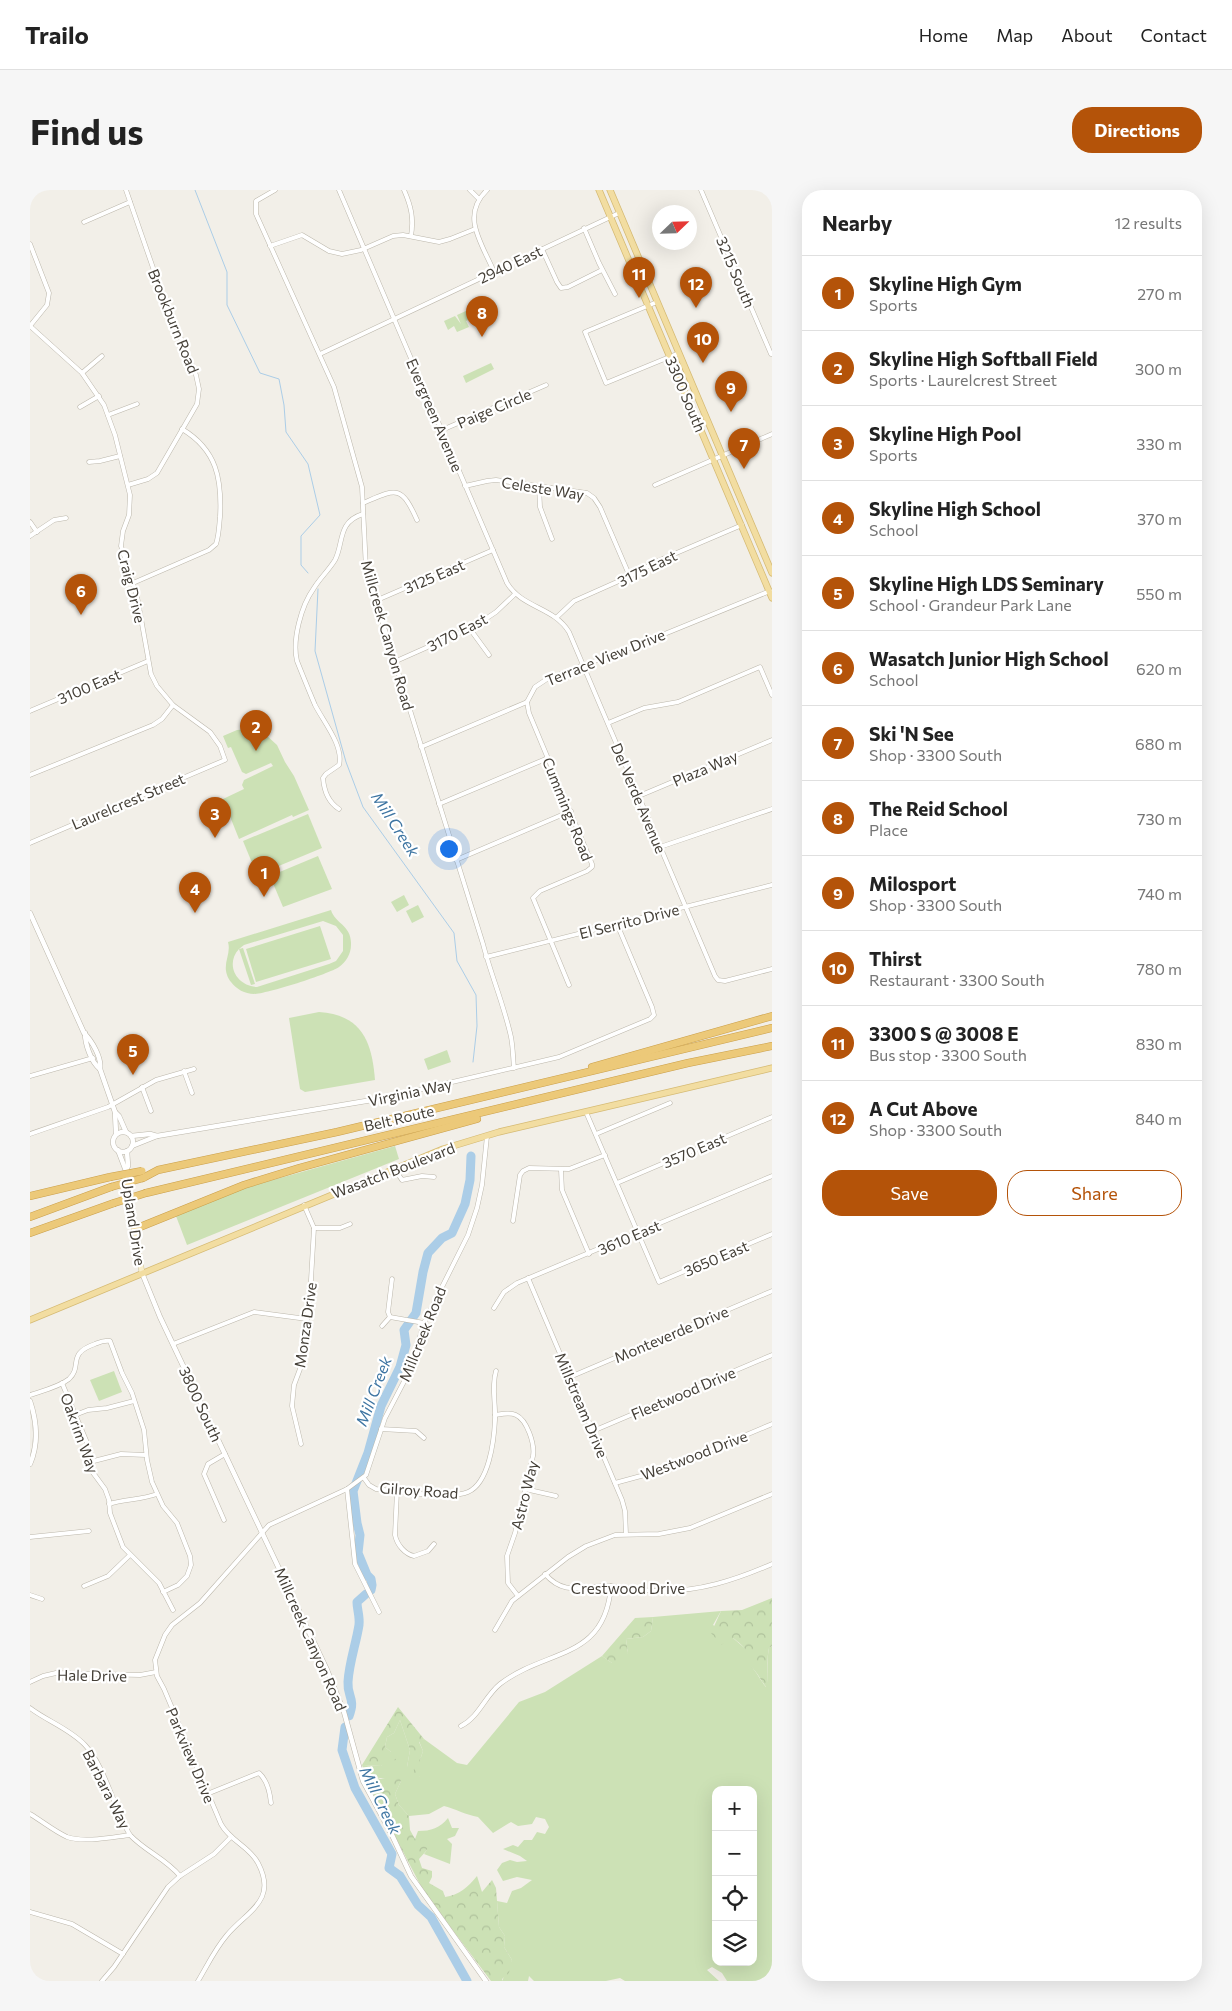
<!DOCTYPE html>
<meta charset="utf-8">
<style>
:root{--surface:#fff;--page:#f6f6f6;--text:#222;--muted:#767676;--line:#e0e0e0;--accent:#b45309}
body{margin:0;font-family:Commissioner,sans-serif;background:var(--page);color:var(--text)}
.controls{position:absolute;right:15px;bottom:15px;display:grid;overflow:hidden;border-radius:10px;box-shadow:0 5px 20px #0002}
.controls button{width:45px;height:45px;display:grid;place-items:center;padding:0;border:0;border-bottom:1px solid var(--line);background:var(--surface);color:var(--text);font:25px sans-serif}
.compass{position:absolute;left:622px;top:15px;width:45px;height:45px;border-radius:50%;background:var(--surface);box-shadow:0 5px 20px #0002;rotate:67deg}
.you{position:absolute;left:418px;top:658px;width:18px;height:18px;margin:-12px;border:4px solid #fff;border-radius:50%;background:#1a73e8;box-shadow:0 0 0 8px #1a73e833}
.badge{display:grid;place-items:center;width:32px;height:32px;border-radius:50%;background:var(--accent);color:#fff;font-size:16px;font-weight:700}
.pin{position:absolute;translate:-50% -41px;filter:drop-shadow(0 1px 2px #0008)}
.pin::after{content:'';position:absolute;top:26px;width:18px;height:15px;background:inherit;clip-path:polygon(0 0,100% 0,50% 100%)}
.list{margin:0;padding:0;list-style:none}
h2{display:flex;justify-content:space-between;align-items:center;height:65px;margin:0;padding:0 20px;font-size:21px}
h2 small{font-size:16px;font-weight:400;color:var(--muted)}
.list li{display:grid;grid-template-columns:32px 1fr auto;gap:15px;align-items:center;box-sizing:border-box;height:75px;padding:0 20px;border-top:1px solid var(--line)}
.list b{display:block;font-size:19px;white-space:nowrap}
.list p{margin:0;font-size:16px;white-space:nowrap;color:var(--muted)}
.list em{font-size:16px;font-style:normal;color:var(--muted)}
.actions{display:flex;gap:10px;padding:15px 20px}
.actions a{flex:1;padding:11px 0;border:1px solid var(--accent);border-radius:20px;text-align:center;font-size:18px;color:var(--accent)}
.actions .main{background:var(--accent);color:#fff}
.icon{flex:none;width:28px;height:28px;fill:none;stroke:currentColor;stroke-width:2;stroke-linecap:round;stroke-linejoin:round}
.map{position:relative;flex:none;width:742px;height:1791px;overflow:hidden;border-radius:20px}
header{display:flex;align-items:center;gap:30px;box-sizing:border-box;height:70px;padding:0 25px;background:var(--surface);border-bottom:1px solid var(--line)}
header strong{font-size:24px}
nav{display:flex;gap:28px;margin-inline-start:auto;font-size:18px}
.intro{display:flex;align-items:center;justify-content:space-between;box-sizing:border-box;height:120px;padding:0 30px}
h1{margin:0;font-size:35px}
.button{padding:12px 22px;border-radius:20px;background:var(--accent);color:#fff;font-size:18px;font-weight:700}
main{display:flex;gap:30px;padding:0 30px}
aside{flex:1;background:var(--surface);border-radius:20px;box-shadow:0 5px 20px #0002}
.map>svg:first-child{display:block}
.green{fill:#cce1b5;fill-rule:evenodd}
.forest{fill:url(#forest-crowns)}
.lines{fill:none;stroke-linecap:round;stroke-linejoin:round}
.stream{stroke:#abcde7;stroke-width:1}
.river{stroke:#abcde7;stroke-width:9}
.minor-casing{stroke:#bcb7ab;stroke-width:5}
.tertiary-casing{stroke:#bcb7ab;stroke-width:5.5}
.secondary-casing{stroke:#ccc19d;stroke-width:6}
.primary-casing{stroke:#d5ba73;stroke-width:7}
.motorway-casing{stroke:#ca9f4a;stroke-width:8}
.minor{stroke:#fff;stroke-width:4}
.tertiary{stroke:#fff;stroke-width:4.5}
.secondary{stroke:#f8eecc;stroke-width:5}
.primary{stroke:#f2dda1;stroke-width:5.5}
.motorway{stroke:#ecc979;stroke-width:7}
.motorway-bridge-casing{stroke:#ca9f4a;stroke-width:8;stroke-linecap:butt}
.motorway-bridge{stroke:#ecc979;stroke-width:7}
.labels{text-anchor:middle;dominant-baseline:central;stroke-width:4.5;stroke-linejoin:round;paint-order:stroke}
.street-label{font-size:15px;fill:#443f37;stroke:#fff}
.water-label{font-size:16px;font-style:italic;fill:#3e75a2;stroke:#fff}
</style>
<header>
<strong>Trailo</strong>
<nav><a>Home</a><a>Map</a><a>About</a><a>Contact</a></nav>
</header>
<div class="intro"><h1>Find us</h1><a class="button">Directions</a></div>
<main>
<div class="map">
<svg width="742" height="1791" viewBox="0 0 742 1791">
<defs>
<pattern id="forest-crowns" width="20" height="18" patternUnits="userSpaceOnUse" patternTransform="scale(1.25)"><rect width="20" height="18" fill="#cce1b5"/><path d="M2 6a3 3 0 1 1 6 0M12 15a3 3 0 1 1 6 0" fill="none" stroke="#b0c29c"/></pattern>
</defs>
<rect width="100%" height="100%" fill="#f2efe8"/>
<g class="green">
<path d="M438,120L442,128L436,131L439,137L427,142L424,136L418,140L414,131L425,126L431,134L427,125Z"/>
<path d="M461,173L464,179L436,193L433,186Z"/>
<path d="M217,539L236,545L247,555L255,572L264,586L279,620L263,627L262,625L209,649L193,609L214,599L212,595L214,590L243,576L241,573L216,584L212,582L201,557L198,558L193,546L207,540Z"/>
<path d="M278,624L292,658L227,685L213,651Z"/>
<path d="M288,666L302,699L253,717L240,686Z"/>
<path d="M374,705L379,715L367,722L361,712Z"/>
<path d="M388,715L394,727L382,733L376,721Z"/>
<path d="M301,720C305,734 322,735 321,755C321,764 316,772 309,777C299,784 236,804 224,804C215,804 206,799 201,792C189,776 202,766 198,752ZM293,731L306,736L313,745V761L306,771L299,774L227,797C206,796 195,774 209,759L221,795L225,794L213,758L209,759L214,755Z"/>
<path d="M290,736L301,769L226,792L216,759Z"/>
<path d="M289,822C333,825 342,853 345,890L275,902L270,899L259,828Z"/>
<path d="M417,860L421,872L398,880L394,869Z"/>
<path d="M365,956L369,969L157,1055L146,1026L214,998Z"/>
<path d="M84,1181L92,1202L69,1211L60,1190Z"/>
<path d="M691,1421L683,1435L703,1448L718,1461L720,1475C727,1482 730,1490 736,1497C740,1484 736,1472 739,1458L742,1456V1791H697L692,1783L682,1777L677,1780L689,1791H595L590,1788L576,1791H504L499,1786L498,1791H472L482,1770L474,1757L475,1746L469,1737L467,1711L477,1713L482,1701L491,1698L502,1690L487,1687L473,1691L467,1680L472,1673L480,1670L487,1672L497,1671L490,1666L473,1659L483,1655L488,1657L494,1650H502L507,1642L515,1644L519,1637L515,1629L506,1627L502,1634L488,1636L481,1632L463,1643L448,1627C436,1625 426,1619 414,1616L399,1624L379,1626L369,1615L365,1604L371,1591L336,1586L332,1575L351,1576L361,1562L355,1557L357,1547L364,1543L370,1530L380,1560L377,1577H384L385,1588L390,1586V1570L393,1561L389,1551L394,1549L427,1573L437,1575L489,1512L515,1502L572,1466L582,1473L598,1463L596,1449L613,1447L621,1441L623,1427ZM686,1600H723V1772H686Z"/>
<path d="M418,1628L422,1638H429L425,1646L417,1649L422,1654L420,1674L394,1664L397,1660L385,1649L388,1641C401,1641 410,1638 418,1628Z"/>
</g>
<g class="forest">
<path d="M742,1408V1456L739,1458C736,1472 739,1483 737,1498C730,1490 728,1482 719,1475C718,1460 715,1457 703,1448L691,1455L681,1443L691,1421L712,1420Z"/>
<path d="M623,1427L621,1441L613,1447L596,1449L598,1463L593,1475L582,1473L572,1466L605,1428Z"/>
<path d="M368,1517L394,1549L389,1552L393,1561L390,1570V1586L383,1597L384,1577H377L380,1560L370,1530L364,1543L357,1547L355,1557L361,1562L366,1570L356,1572L351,1576L332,1575Z"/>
<path d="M368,1585L371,1591L365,1604L369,1615L379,1626L380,1640L385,1649L398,1653L397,1660L389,1669L392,1678L402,1681V1687L399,1693L413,1701L415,1707C429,1705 438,1697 447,1686L452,1702L462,1690L466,1698L469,1737L475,1746L474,1757L482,1770L479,1783L472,1789V1791H461L394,1702L344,1606L336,1586L351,1589Z"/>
</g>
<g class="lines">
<g class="stream">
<path d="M165,0L197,82V115L230,183L249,189L254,215L256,242L278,274L290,325L271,346V375L278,383"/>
<path d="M288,399L285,461L316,572L333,617L424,743L427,771L446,805L447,836L443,872"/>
</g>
<g class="river">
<path d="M341,1400L342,1395L341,1389L337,1385L328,1363L330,1345L327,1333L323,1301L338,1263L351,1216L370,1177L376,1155L374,1140L386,1123L393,1082L398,1063L412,1048L422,1043L435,1014L440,990L441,966"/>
<path d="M319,1526C326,1508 317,1507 318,1492C319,1473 326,1454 329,1435C330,1426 327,1420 327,1412L336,1404"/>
<path d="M315,1537L312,1560L325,1598L362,1664L359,1678L370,1686L388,1715L401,1727L437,1791"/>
</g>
<defs>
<g id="minor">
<path d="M96,0L130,98L166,185L169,199L167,214L127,283L118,289L98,295"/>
<path d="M245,0L226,11V24L304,197L332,297L336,379L453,754C461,785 474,815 481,847C483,857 483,868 484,878"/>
<path d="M309,0L477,393C492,418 524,417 539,442L685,786L688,790L695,791L742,779"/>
<path d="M374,0C381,16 384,28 381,46"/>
<path d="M440,0L449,9"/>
<path d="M457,0C430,26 452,53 464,82"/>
<path d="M671,0L741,164H742"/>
<path d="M54,32L100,12"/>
<path d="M554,38L569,73L585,104"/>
<path d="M0,54L19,103L17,115L0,136"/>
<path d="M240,56L272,45L299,61L312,64L331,60L363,46L373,45L409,52L420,49L445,39"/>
<path d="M512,59L527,92L531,98L538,97L572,80"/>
<path d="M627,112L555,142L576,193L649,163"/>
<path d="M0,136L52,183L74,215L85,245L100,305L99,325L93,341L91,356L107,406L121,484L127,496L143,515L180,542L190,556L195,570L0,653"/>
<path d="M290,164L589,23"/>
<path d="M52,183L72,166"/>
<path d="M50,217L69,206"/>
<path d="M78,225L107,214"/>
<path d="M412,240L516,195"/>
<path d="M59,272L70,271L90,266"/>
<path d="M625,295L742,244"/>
<path d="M435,296L457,291L466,290L557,303L564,308L570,317L600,387"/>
<path d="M509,296L510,317L522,349"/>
<path d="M333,313C366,299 371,294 387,330"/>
<path d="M0,332L7,342"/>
<path d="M0,346L24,330L36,328"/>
<path d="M103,393L179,360L186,354C189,345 189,336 190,327C192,289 187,260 152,239"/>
<path d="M345,411L463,360"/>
<path d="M527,427L544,411L607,383L623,373L712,335"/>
<path d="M440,439L459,465"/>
<path d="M364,472L445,436L466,422L485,404"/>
<path d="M497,512L499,523L562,674V677L557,681L510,701L503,708L539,795"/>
<path d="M0,521L118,471"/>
<path d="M578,533L614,518L648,512L730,477L742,505"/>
<path d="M391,557L497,512L505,497L517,489L605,456L740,401"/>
<path d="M0,585L123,535L132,529L143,515"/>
<path d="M609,606L742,550"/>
<path d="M409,614L518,568"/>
<path d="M309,619C298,612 294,601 293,588L296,584L309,575C314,556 293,531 285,515C279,501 273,486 267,471C262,450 271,416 284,398C290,388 299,380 305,370C314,353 307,332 333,324"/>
<path d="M630,657L742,619"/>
<path d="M426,670L541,621"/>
<path d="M456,767L742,695"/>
<path d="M154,881L162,903"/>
<path d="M0,886L63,868"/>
<path d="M112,897L121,921"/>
<path d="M354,908L529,867L620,829L624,825L622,817L587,734"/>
<path d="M556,922L629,1092L742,1044"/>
<path d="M0,944L78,917L126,890L164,879"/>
<path d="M566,944L640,913"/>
<path d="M364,978L372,990L392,986L404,987"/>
<path d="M531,980L532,1000L559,1064"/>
<path d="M587,993L742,927"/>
<path d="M483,1031L490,985L493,981L499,978L539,979L575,965"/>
<path d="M284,1038H310L320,1034"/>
<path d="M498,1088L592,1310L595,1321L596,1344"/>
<path d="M362,1089L358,1122L360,1127L394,1133"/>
<path d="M464,1118L474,1102L487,1093L742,986"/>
<path d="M352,1136L360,1127"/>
<path d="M143,1154L224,1122L277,1129"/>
<path d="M540,1187L742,1101"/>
<path d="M32,1193L58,1255L61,1280L75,1299L79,1310L80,1323L93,1357L129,1393L143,1420"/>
<path d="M0,1205C12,1201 29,1197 39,1189C53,1176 36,1164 65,1154C70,1152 74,1150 80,1151L92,1183L102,1203L114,1240L117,1270L122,1292L133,1316L147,1333L160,1366L161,1375L157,1386L148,1395L133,1402"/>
<path d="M45,1225L58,1220L77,1218L104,1211"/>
<path d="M465,1225C472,1224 480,1222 486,1225C497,1230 505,1254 503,1266L485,1343L477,1366L478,1393L488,1406"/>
<path d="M351,1239L386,1241L394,1248"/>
<path d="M563,1241L742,1165"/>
<path d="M271,1254L262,1216L264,1195L270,1179L280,1107L284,1038L274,1015"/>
<path d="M60,1272L91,1264L116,1265"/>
<path d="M334,1288L339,1295L346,1299C367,1301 421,1310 438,1302C459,1293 464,1251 465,1230C466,1213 461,1198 466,1181"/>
<path d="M585,1293L633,1280L742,1234"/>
<path d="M317,1299L325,1374L349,1422"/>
<path d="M495,1299L526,1306"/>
<path d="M367,1301L365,1345C367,1355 375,1364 384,1366L398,1361L404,1354"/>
<path d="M79,1314C95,1309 111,1310 127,1304"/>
<path d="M194,1330L174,1284L178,1274L195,1264"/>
<path d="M0,1347L59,1341"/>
<path d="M515,1384C535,1407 553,1395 579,1396C595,1397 611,1401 628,1401C669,1402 705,1390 742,1374"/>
<path d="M54,1396L78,1386L100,1365"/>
<path d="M0,1405L12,1409"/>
<path d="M465,1440L482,1411L538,1367L556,1356L585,1345L629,1344L660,1338L742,1304"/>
<path d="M0,1492L13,1486L26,1483L110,1485L126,1482"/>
<path d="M0,1518C17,1531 40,1539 55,1555C75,1576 84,1619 100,1645C115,1661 136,1669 150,1686"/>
<path d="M431,1536C449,1527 455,1506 470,1494C517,1458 575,1471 581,1396"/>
<path d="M177,1604L229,1583C237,1590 240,1603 241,1613"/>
<path d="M0,1624C12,1631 24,1641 37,1647C54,1653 83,1647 100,1645"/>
<path d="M0,1722L42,1734L93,1764"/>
<path d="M72,1791L84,1777L138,1697L150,1686L184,1664L201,1647"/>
<path d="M168,1791C177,1776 185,1759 197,1745C217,1721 248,1711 228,1673C219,1656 200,1651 191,1634L134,1499L127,1486L125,1470L135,1445L142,1435L170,1413L239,1335L317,1299L336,1285L355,1228L380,1180L394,1133L438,1045L447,1018L452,995L457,946"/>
</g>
<g id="tertiary">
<path d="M0,723L54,843C62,851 72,868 70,879"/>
<path d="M55,843C55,854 61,872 70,879L85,922L89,926L96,942"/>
<path d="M85,922L86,944"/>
<circle cx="93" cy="952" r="10"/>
<path d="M101,946L120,944L127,946"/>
<path d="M102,956L127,946L354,908"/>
<path d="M88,960L96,981L105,1039"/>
<path d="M96,981L98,976L97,961"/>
<path d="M112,1083L130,1127L297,1480L314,1522L333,1591L362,1645L381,1686L456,1791"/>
<path d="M0,1211C7,1232 9,1253 0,1274"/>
</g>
<path id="secondary" d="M105,1039L112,1083"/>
<g id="primary">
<path d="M569,0L742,408"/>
<path d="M580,0L742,383"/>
<path d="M0,1130L413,959L469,942L742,878"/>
</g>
<g id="motorway">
<path d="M562,877L742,826"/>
<path d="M113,988L128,980L307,942L742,838"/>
<path d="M116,1003L658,873L742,856"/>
<path d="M0,1006L80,987"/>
<path d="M0,1027L81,997"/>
<path d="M105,1039L214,995L269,978L447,929"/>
<path d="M0,1043L84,1013"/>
</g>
</defs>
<use href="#minor" class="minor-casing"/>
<use href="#tertiary" class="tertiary-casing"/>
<use href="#secondary" class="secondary-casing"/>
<use href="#primary" class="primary-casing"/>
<use href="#motorway" class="motorway-casing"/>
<use href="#minor" class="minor"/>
<use href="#tertiary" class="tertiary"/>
<use href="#secondary" class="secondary"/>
<use href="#primary" class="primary"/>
<use href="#motorway" class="motorway"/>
<defs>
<g id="motorway-bridge">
<path d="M80,987L112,981"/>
<path d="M81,997L113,988"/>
<path d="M84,1013L116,1003"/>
</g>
</defs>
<use href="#motorway-bridge" class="motorway-bridge-casing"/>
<use href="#motorway-bridge" class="motorway-bridge"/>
</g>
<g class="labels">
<g class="street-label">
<text transform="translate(480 74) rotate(-25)">2940 East</text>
<text transform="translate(706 82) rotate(67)">3215 South</text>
<text transform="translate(144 131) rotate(68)">Brookburn Road</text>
<text transform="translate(656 204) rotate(67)">3300 South</text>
<text transform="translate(464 218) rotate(-23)">Paige Circle</text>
<text transform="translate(405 225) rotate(67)">Evergreen Avenue</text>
<text transform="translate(513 298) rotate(9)">Celeste Way</text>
<text transform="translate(617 378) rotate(-26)">3175 East</text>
<text transform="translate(404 386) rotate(-23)">3125 East</text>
<text transform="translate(102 396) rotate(76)">Craig Drive</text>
<text transform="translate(427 442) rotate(-27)">3170 East</text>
<text transform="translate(358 445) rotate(74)">Millcreek Canyon Road</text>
<text transform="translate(575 467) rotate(-22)">Terrace View Drive</text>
<text transform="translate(59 496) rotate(-23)">3100 East</text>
<text transform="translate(675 578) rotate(-23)">Plaza Way</text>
<text transform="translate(609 608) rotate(67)">Del Verde Avenue</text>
<text transform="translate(98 611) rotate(-23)">Laurelcrest Street</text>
<text transform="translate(538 619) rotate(68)">Cummings Road</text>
<text transform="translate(599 731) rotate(-14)">El Serrito Drive</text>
<text transform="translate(380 902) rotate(-12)">Virginia Way</text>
<text transform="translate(369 928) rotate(-13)">Belt Route</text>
<text transform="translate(664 960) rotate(-23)">3570 East</text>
<text transform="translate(363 980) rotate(-21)">Wasatch Boulevard</text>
<text transform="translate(104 1032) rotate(81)">Upland Drive</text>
<text transform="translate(599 1047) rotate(-23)">3610 East</text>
<text transform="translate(686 1068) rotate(-23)">3650 East</text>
<text transform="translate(275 1135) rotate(-82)">Monza Drive</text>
<text transform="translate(392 1144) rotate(-68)">Millcreek Road</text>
<text transform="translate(641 1144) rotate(-23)">Monteverde Drive</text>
<text transform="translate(653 1203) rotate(-23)">Fleetwood Drive</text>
<text transform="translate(171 1214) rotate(65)">3800 South</text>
<text transform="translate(552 1215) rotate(67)">Millstream Drive</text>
<text transform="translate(50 1243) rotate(70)">Oakrim Way</text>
<text transform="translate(664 1265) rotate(-21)">Westwood Drive</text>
<text transform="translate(389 1300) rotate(4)">Gilroy Road</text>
<text transform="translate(494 1305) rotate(-76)">Astro Way</text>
<text x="598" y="1398">Crestwood Drive</text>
<text transform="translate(281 1449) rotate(66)">Millcreek Canyon Road</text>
<text transform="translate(62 1485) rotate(1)">Hale Drive</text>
<text transform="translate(161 1565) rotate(67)">Parkview Drive</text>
<text transform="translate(77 1599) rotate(63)">Barbara Way</text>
</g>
<g class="water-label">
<text transform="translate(366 634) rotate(57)">Mill Creek</text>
<text transform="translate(343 1201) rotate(-69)">Mill Creek</text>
<text transform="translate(351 1610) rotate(64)">Mill Creek</text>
</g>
</g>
</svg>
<div class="controls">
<button>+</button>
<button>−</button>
<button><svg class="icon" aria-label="locate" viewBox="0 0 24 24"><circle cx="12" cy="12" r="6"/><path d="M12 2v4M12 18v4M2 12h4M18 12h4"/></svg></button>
<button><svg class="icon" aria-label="layers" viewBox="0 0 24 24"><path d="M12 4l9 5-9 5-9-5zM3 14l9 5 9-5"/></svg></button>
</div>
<svg class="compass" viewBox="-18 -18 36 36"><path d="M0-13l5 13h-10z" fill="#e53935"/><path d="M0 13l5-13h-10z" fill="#767676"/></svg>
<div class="you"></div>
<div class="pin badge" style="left:234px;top:707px">1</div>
<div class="pin badge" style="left:226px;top:561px">2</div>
<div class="pin badge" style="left:185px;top:648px">3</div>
<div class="pin badge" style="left:165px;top:723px">4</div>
<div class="pin badge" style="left:103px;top:885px">5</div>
<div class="pin badge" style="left:51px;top:425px">6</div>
<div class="pin badge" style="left:714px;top:279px">7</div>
<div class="pin badge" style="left:452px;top:147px">8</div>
<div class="pin badge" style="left:701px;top:222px">9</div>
<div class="pin badge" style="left:673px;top:173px">10</div>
<div class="pin badge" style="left:609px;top:108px">11</div>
<div class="pin badge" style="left:666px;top:118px">12</div>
</div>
<aside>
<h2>Nearby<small>12 results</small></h2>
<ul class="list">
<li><span class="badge">1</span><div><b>Skyline High Gym</b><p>Sports</p></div><em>270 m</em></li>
<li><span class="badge">2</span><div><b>Skyline High Softball Field</b><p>Sports · Laurelcrest Street</p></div><em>300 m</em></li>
<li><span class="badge">3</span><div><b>Skyline High Pool</b><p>Sports</p></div><em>330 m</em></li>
<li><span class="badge">4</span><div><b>Skyline High School</b><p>School</p></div><em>370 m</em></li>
<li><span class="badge">5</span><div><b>Skyline High LDS Seminary</b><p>School · Grandeur Park Lane</p></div><em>550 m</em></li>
<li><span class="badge">6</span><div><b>Wasatch Junior High School</b><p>School</p></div><em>620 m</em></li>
<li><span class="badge">7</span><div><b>Ski 'N See</b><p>Shop · 3300 South</p></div><em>680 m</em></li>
<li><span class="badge">8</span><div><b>The Reid School</b><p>Place</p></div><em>730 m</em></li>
<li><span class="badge">9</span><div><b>Milosport</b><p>Shop · 3300 South</p></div><em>740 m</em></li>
<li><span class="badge">10</span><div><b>Thirst</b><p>Restaurant · 3300 South</p></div><em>780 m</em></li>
<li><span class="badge">11</span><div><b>3300 S @ 3008 E</b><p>Bus stop · 3300 South</p></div><em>830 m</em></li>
<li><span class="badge">12</span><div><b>A Cut Above</b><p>Shop · 3300 South</p></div><em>840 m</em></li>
</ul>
<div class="actions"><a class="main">Save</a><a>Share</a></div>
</aside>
</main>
